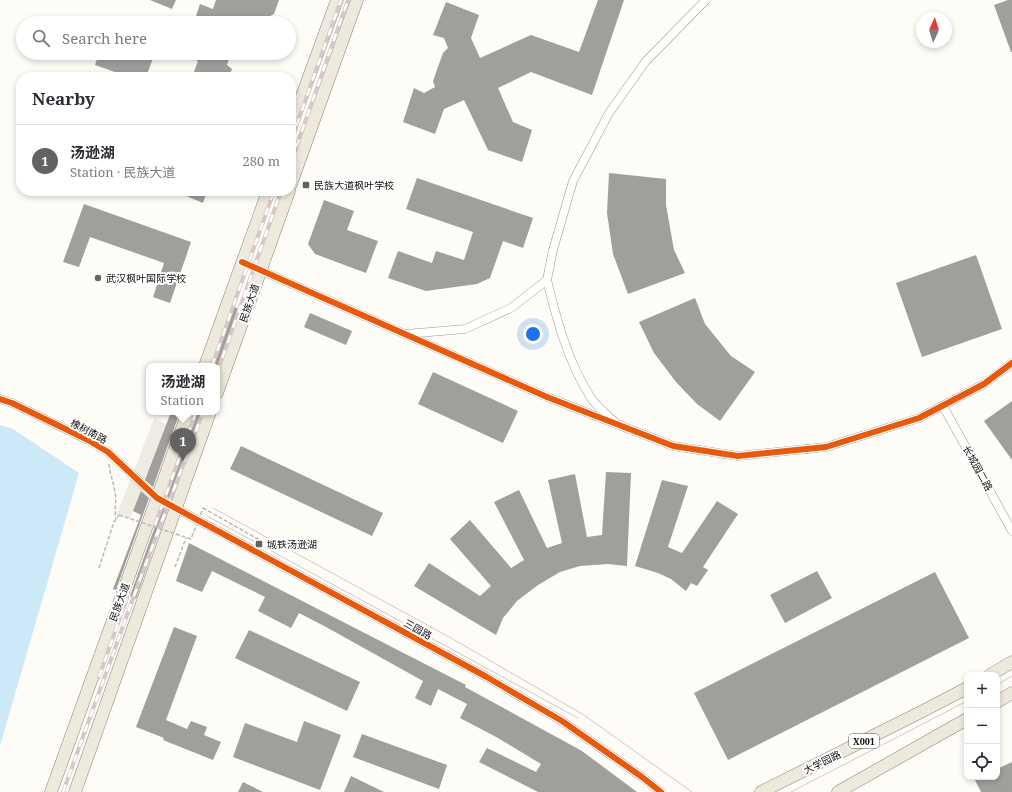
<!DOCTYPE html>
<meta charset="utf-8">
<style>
:root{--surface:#fff;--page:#f2f2f3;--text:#2b2b33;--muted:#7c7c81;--line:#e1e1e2;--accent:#646362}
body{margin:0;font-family:"Noto Serif","Noto Sans SC",serif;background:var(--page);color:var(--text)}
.controls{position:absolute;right:12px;bottom:12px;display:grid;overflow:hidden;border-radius:8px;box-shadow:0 2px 6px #0003}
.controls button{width:36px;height:36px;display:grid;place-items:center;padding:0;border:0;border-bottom:1px solid var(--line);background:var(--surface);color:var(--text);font:20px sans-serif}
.compass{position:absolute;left:916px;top:12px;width:36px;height:36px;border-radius:50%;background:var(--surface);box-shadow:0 2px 6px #0003;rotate:4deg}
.you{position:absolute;left:533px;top:334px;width:14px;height:14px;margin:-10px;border:3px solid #fff;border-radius:50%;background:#1a73e8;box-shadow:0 0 0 6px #1a73e833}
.badge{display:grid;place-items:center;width:26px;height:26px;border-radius:50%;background:var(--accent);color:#fff;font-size:13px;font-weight:700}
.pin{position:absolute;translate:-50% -33px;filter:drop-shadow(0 1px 2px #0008)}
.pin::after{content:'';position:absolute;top:21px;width:14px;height:12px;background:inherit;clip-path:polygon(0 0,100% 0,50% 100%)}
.popup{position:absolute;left:146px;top:363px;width:74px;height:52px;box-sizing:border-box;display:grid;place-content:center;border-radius:8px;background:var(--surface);filter:drop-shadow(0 1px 3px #0005);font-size:13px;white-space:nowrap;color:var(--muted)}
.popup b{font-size:15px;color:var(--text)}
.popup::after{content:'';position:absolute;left:50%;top:100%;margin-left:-8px;border:8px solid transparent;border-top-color:var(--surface)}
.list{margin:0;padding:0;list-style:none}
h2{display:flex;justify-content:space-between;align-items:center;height:52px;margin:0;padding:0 16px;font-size:17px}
h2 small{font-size:13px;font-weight:400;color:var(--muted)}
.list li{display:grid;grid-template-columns:26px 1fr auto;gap:12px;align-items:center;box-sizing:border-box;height:72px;padding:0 16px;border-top:1px solid var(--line)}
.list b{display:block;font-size:15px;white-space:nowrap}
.list p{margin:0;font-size:13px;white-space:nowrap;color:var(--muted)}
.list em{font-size:13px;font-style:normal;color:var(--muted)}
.icon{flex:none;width:22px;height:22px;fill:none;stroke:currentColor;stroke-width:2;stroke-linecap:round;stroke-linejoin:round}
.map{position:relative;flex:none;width:1012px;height:792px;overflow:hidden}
.search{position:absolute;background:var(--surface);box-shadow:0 2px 6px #0003;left:16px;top:16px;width:280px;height:44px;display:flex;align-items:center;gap:10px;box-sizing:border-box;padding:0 14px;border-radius:22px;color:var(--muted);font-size:15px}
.panel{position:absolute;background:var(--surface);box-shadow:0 2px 6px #0003;left:16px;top:72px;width:280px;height:124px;border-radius:16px}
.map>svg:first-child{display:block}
.plaza{fill:#edebe2}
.water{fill:#cde8f7}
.building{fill:#a19f9c}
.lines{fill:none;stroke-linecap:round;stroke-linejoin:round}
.minor-casing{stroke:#979795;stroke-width:9}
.primary-casing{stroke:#858482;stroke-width:13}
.path{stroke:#b9b9b8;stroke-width:1.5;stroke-dasharray:4 2;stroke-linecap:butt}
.minor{stroke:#fffffe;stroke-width:8}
.primary{stroke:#ede9dc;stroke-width:12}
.tram{stroke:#d9c6c7;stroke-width:1}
.rail-casing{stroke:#d9c6c7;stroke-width:4}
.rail{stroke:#fff;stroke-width:2.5;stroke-dasharray:8;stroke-linecap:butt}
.path-bridge{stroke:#b9b9b8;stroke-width:1.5;stroke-dasharray:4 2;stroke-linecap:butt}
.cycleway-casing{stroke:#fff;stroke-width:8}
.cycleway{stroke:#e8590c;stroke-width:6}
.poi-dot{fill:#646362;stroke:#fff;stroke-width:1.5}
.labels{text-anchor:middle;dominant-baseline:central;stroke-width:4;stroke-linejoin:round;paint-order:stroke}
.shield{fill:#fff;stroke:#585858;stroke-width:1}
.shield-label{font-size:9px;font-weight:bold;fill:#111}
.poi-label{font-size:10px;fill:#111;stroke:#fff;text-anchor:start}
.street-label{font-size:10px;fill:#111;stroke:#fff}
</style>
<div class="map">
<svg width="1012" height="792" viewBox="0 0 1012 792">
<rect width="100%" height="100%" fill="#fdfcf7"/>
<path class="plaza" d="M154,419L167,424L130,519L117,514Z"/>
<path class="water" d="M0,425L13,429L79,473L0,746Z"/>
<g class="building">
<path d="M150,0H176L172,9Z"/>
<path d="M216,0H279L274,14L257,23H206L195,19L200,4L213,9Z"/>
<path d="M598,0H624L592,95L531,72L498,88L513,122L532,130L522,162L488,150L464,100L444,109L435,134L403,122L414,88L424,93L435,87L433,81L443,53L448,48L444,38L433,35L446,2L479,15L471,38L480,58L531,35L579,52Z"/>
<path d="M1008,0H1012V52H1011L994,5Z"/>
<path d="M99,53H155L146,77H129L95,65Z"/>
<path d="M179,53H231L227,65L232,69L229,77H192L198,61Z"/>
<path d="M609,173L666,179V205L674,250L685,273L628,294L613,254L607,213Z"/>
<path d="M417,178L533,218L523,248L503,241L490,278L477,284L426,291L388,278L398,251L432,263L436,251L464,260L473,232L406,209Z"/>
<path d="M174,191H207L203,203Z"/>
<path d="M324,200L354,211L347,230L378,241L366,273L315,254L308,244Z"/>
<path d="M84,204L191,242L170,303L153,297L164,263L90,237L79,267L63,262Z"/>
<path d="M976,255L1002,329L922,357L896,283Z"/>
<path d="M695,298L705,324L731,356L755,372L720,421L697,404L676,382L654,353L639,322Z"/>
<path d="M234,307L239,309L217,371V366H213Z"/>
<path d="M310,313L352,331L346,345L304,327Z"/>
<path d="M433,372L518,411L503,443L418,404Z"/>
<path d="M1012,401V460L984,421Z"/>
<path d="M171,412H180L153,487L145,480Z"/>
<path d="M195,412H202L171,499L166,496Z"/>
<path d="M241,446L383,513L372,536L230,469Z"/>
<path d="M606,472L631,473L627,566L608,564L580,566L560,572L538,585L517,601L503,618L496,635L414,586L429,563L480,596L491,586L450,539L470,520L511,568L524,560L494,502L519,490L547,548L562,543L548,480L575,474L587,537L602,535Z"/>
<path d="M662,480L688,486L668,547L682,553L717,501L738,514L703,567L708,570L697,586L691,583L686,591L671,579L658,573L635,566Z"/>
<path d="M141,491L149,498L116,590L113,589L141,515L133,511Z"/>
<path d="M162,507L167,510L136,599L130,596Z"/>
<path d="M189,543L466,685L465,687L582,751L637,792H538L479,762L487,748L536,772L541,764L498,738L460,718L467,704L438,689L431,706L415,698L423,681L326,627L299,613L291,628L258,611L265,597L212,571L202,592L176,581Z"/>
<path d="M817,571L832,598L785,623L770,595Z"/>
<path d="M935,572L969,638L728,760L694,693Z"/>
<path d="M174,627L197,636L166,720L187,729L191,721L207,727L204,735L221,742L213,760L163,740L164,738L136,727Z"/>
<path d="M249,630L360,682L347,711L235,658Z"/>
<path d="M304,721L341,735L320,790L233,757L245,723L297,742Z"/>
<path d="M362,734L447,765L439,789L353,757Z"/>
<path d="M1012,762V792H981L975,780L981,777H997V769Z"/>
<path d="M351,776L384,792H344Z"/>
<path d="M243,782L263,792H238Z"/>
</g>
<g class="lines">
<defs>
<g id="minor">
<path d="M242,262L547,397L673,446L738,456L826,447L919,418L984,384L1012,363"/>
<path d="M547,280L553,250L573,181L609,113L646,61L706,0"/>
<path d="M406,334L465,329L511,308L547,280C557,321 568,362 591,398C597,407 607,415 615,422"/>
<path d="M0,399L12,403L88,440L108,452L157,498L485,676L562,721L642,777L661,792"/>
<path d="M943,406L1012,531"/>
</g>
<g id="primary">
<path d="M291,126L337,0"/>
<path d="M291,184L357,0"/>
<path d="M205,366L268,191"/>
<path d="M217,393L289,191"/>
<path d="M990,675L1012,662"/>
<path d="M997,702L1012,693"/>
<path d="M51,792L188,412"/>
<path d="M75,792L210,412"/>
<path d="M761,792L923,711L967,688"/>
<path d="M838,792L967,719"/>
</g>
</defs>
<use href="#minor" class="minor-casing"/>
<use href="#primary" class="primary-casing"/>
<g class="path">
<path d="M109,464C110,475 114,483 115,493C117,502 114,510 116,519"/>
<path d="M203,508L272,547"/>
<path d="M175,567L186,538"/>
<path d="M99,568L114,522L119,515"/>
</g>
<use href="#minor" class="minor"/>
<use href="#primary" class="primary"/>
<g class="tram">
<path d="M213,508L451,638L584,715L692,792"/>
<path d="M207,516L578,718"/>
<path d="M997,685L1012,676"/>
<path d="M791,792L967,701"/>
</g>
<defs>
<g id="rail">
<path d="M291,141L341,0"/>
<path d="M291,162L348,0"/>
<path d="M212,366L274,191"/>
<path d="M217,373L281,191"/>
<path d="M155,525L196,412"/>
<path d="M99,677L127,598"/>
<path d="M63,792L139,582L203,412"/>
</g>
</defs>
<use href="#rail" class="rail-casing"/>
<use href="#rail" class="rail"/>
<path class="path-bridge" d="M119,515L191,539L203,508"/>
<defs>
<g id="cycleway">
<path d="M242,262L547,397L673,446L738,456L826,447L919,418L984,384L1012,363"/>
<path d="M0,399L12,403L88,440L108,452L157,498L485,676L562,721L642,777L661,792"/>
</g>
</defs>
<use href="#cycleway" class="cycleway-casing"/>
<use href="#cycleway" class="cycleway"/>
</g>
<g class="poi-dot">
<rect x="302" y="181" width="8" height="8" rx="2"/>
<circle cx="98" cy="278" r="4"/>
<rect x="255" y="540" width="8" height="8" rx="2"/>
</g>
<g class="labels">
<rect class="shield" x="849" y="734" width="30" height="14" rx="3"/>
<g class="shield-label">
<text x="864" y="741">X001</text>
</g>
<g class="poi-label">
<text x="314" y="185">民族大道枫叶学校</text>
<text x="106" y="278">武汉枫叶国际学校</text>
<text x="267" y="544">城铁汤逊湖</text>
</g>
<g class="street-label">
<text transform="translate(249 303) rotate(-71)">民族大道</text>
<text transform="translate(89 431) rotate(28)">橡树南路</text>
<text transform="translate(978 468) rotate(61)">长城园二路</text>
<text transform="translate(119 602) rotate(-70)">民族大道</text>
<text transform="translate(418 629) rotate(29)">三园路</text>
<text transform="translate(822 762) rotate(-26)">大学园路</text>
</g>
</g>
</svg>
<div class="controls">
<button>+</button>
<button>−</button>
<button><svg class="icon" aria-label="locate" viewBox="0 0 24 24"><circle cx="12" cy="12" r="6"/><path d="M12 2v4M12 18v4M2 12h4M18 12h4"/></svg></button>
</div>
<svg class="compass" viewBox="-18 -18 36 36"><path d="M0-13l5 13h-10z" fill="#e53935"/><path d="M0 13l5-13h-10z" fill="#7c7c81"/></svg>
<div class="you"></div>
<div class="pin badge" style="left:183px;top:461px">1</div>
<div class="popup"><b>汤逊湖</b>Station</div>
<div class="search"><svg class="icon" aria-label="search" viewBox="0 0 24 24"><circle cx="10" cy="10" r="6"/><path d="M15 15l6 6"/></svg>Search here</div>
<section class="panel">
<h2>Nearby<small></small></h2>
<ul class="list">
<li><span class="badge">1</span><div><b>汤逊湖</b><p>Station · 民族大道</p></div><em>280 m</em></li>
</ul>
</section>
</div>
